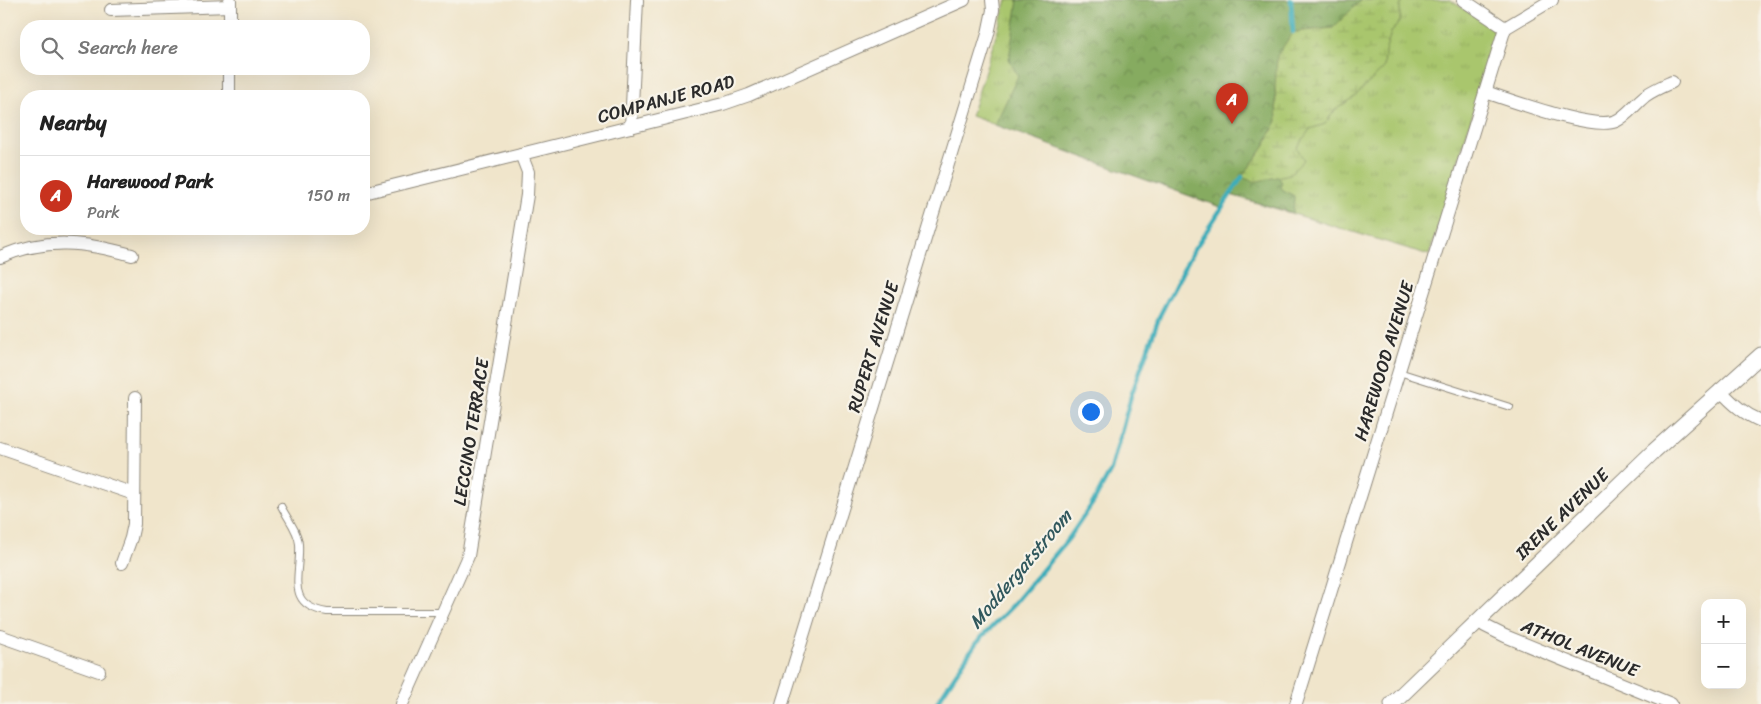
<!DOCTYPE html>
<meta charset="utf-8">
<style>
:root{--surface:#fff;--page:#f6f6f6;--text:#222;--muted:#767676;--line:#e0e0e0;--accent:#c8321e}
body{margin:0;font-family:Sriracha,sans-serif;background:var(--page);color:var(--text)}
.controls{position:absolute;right:15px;bottom:15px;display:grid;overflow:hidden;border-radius:10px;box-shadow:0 5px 20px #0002}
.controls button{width:45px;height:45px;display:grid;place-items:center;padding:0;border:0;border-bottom:1px solid var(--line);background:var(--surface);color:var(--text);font:25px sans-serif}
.you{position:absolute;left:1090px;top:411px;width:18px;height:18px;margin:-12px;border:4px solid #fff;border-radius:50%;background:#1a73e8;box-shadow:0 0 0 8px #1a73e833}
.badge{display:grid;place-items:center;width:32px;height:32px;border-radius:50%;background:var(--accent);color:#fff;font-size:16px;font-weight:700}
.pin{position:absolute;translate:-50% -41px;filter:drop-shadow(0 1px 2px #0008)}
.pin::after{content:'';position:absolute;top:26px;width:18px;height:15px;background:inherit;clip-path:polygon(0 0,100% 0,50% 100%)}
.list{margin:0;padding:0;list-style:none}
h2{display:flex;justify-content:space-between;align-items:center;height:65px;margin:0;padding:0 20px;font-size:21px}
h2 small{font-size:16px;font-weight:400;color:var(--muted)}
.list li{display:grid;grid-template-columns:32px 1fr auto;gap:15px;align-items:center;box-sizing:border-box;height:80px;padding:0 20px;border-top:1px solid var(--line)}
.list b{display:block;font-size:19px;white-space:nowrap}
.list p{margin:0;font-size:16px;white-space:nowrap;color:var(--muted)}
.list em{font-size:16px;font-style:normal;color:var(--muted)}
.icon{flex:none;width:28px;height:28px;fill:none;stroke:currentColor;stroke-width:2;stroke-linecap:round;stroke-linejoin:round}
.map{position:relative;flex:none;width:1761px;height:704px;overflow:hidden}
.search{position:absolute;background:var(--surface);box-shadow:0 5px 20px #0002;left:20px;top:20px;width:350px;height:55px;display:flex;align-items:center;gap:12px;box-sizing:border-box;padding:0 18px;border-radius:20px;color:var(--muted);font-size:19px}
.panel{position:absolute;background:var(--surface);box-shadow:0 5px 20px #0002;left:20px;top:90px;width:350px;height:145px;border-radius:20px}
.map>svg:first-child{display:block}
.grass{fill:url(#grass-tufts);stroke:#6a784c}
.forest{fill:url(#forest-crowns);stroke:#586b46}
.wetland{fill:url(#wetland-marsh);stroke:#6a784c}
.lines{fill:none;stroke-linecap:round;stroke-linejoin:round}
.stream{stroke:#3dadba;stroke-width:4.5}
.service-casing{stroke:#8e887b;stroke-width:8}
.minor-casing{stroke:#8e887b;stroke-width:14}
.tertiary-casing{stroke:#8e887b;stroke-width:17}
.service{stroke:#fff;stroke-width:6}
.minor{stroke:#fff;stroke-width:12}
.tertiary{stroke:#fff;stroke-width:15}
.labels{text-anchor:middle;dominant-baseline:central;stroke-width:4.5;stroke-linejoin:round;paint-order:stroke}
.street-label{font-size:18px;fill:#2b2b2b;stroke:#f7f3e8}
.water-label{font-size:19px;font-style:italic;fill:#31585d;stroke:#f7f3e8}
</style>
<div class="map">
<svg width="1761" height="704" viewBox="0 0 1761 704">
<defs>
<pattern id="grass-tufts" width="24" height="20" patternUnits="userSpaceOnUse" patternTransform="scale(1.25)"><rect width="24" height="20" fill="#a9c66d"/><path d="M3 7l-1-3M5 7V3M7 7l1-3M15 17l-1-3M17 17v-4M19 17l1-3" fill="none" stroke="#92aa5f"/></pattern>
<pattern id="forest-crowns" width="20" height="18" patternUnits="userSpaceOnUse" patternTransform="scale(1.25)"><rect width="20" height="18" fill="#86ab60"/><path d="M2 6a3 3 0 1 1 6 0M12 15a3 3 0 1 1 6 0" fill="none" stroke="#6e8b4f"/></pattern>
<pattern id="wetland-marsh" width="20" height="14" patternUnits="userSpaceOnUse" patternTransform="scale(1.25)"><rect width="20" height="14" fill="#a9c66d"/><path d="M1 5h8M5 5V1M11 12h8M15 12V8" fill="none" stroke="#92aa5f"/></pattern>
</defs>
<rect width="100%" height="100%" fill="#f7f3e8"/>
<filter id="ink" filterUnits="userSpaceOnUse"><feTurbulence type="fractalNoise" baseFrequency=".02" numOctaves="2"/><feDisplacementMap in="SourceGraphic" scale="10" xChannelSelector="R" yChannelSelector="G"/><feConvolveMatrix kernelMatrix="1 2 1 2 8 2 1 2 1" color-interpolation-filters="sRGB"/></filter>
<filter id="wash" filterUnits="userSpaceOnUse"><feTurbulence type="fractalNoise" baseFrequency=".0096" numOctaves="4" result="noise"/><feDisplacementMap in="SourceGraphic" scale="20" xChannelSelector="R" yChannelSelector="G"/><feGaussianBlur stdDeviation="1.12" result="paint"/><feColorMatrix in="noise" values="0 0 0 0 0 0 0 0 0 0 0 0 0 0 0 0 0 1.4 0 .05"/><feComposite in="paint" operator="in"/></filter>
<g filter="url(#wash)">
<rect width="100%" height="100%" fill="#f0e5cb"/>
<path class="grass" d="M1007,0H1450L1492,27L1496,39L1429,255L1231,195L1223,208L971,116Z"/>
<path class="forest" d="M1018,0H1361L1333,28L1293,32L1275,88L1277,121L1262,150L1242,177L1269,178L1278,176L1282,183L1280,186L1283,190L1294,196L1293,213L1231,195L1223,208L995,125L1018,76L1009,59Z"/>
<path class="wetland" d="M1361,0H1403L1400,7V21L1391,33L1385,51L1384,68L1353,98L1335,110L1325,124L1310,129L1297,148L1304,160L1290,174L1254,182L1242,177L1262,150L1277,121L1275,88L1277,56L1293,32L1333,28Z"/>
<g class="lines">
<g class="stream">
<path d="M1291,0L1293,32"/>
<path d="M936,704L976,643L1014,604L1069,538L1094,501L1111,470L1131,396L1160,315L1192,253L1242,177"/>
</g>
</g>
</g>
<g filter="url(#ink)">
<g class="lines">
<defs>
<g id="service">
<path d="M1399,372L1510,407"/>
<path d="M281,506C287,518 298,531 299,544C301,575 284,605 327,612H443"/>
</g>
<g id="minor">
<path d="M1463,0L1505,28"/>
<path d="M111,10L230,6"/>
<path d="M230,26V0"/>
<path d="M1505,28L1552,0"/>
<path d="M1485,92C1511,100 1593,131 1616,121C1627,116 1635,104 1645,96C1653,90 1663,86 1672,82"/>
<path d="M229,96V69"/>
<path d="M631,127L637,0"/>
<path d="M364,193L723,104L749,95L964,0"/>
<path d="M0,257C47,237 85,242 132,255"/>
<path d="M1720,390C1733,404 1744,414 1761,421"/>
<path d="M0,448L134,494"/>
<path d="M122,563L131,538L134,524L135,398"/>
<path d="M1479,620L1485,626L1505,636L1671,704"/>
<path d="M0,636L99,671"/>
<path d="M402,704L468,556L527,195L528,172L521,154"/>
<path d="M782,704L988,34L993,10L992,0"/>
<path d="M1296,704L1505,28"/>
</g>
<path id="tertiary" d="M1392,704L1654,451L1761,355"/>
</defs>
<use href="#service" class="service-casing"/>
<use href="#minor" class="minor-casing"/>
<use href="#tertiary" class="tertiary-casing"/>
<use href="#service" class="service"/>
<use href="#minor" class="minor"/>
<use href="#tertiary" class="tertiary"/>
</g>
</g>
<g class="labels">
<g class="street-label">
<text transform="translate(666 99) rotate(-15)">COMPANJE ROAD</text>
<text transform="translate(873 347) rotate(-73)">RUPERT AVENUE</text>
<text transform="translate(1384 361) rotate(-73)">HAREWOOD AVENUE</text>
<text transform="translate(471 432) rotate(-81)">LECCINO TERRACE</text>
<text transform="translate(1562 514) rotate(-44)">IRENE AVENUE</text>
<text transform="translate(1580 648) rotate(22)">ATHOL AVENUE</text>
</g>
<g class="water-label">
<text transform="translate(1020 569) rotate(-50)">Moddergatstroom</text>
</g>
</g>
</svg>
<div class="controls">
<button>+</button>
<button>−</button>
</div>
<div class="you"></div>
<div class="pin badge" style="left:1232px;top:124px">A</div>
<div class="search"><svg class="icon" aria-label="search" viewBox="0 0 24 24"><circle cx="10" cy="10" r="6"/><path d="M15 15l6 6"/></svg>Search here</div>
<section class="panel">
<h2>Nearby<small></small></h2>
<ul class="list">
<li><span class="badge">A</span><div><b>Harewood Park</b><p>Park</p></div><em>150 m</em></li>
</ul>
</section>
</div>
